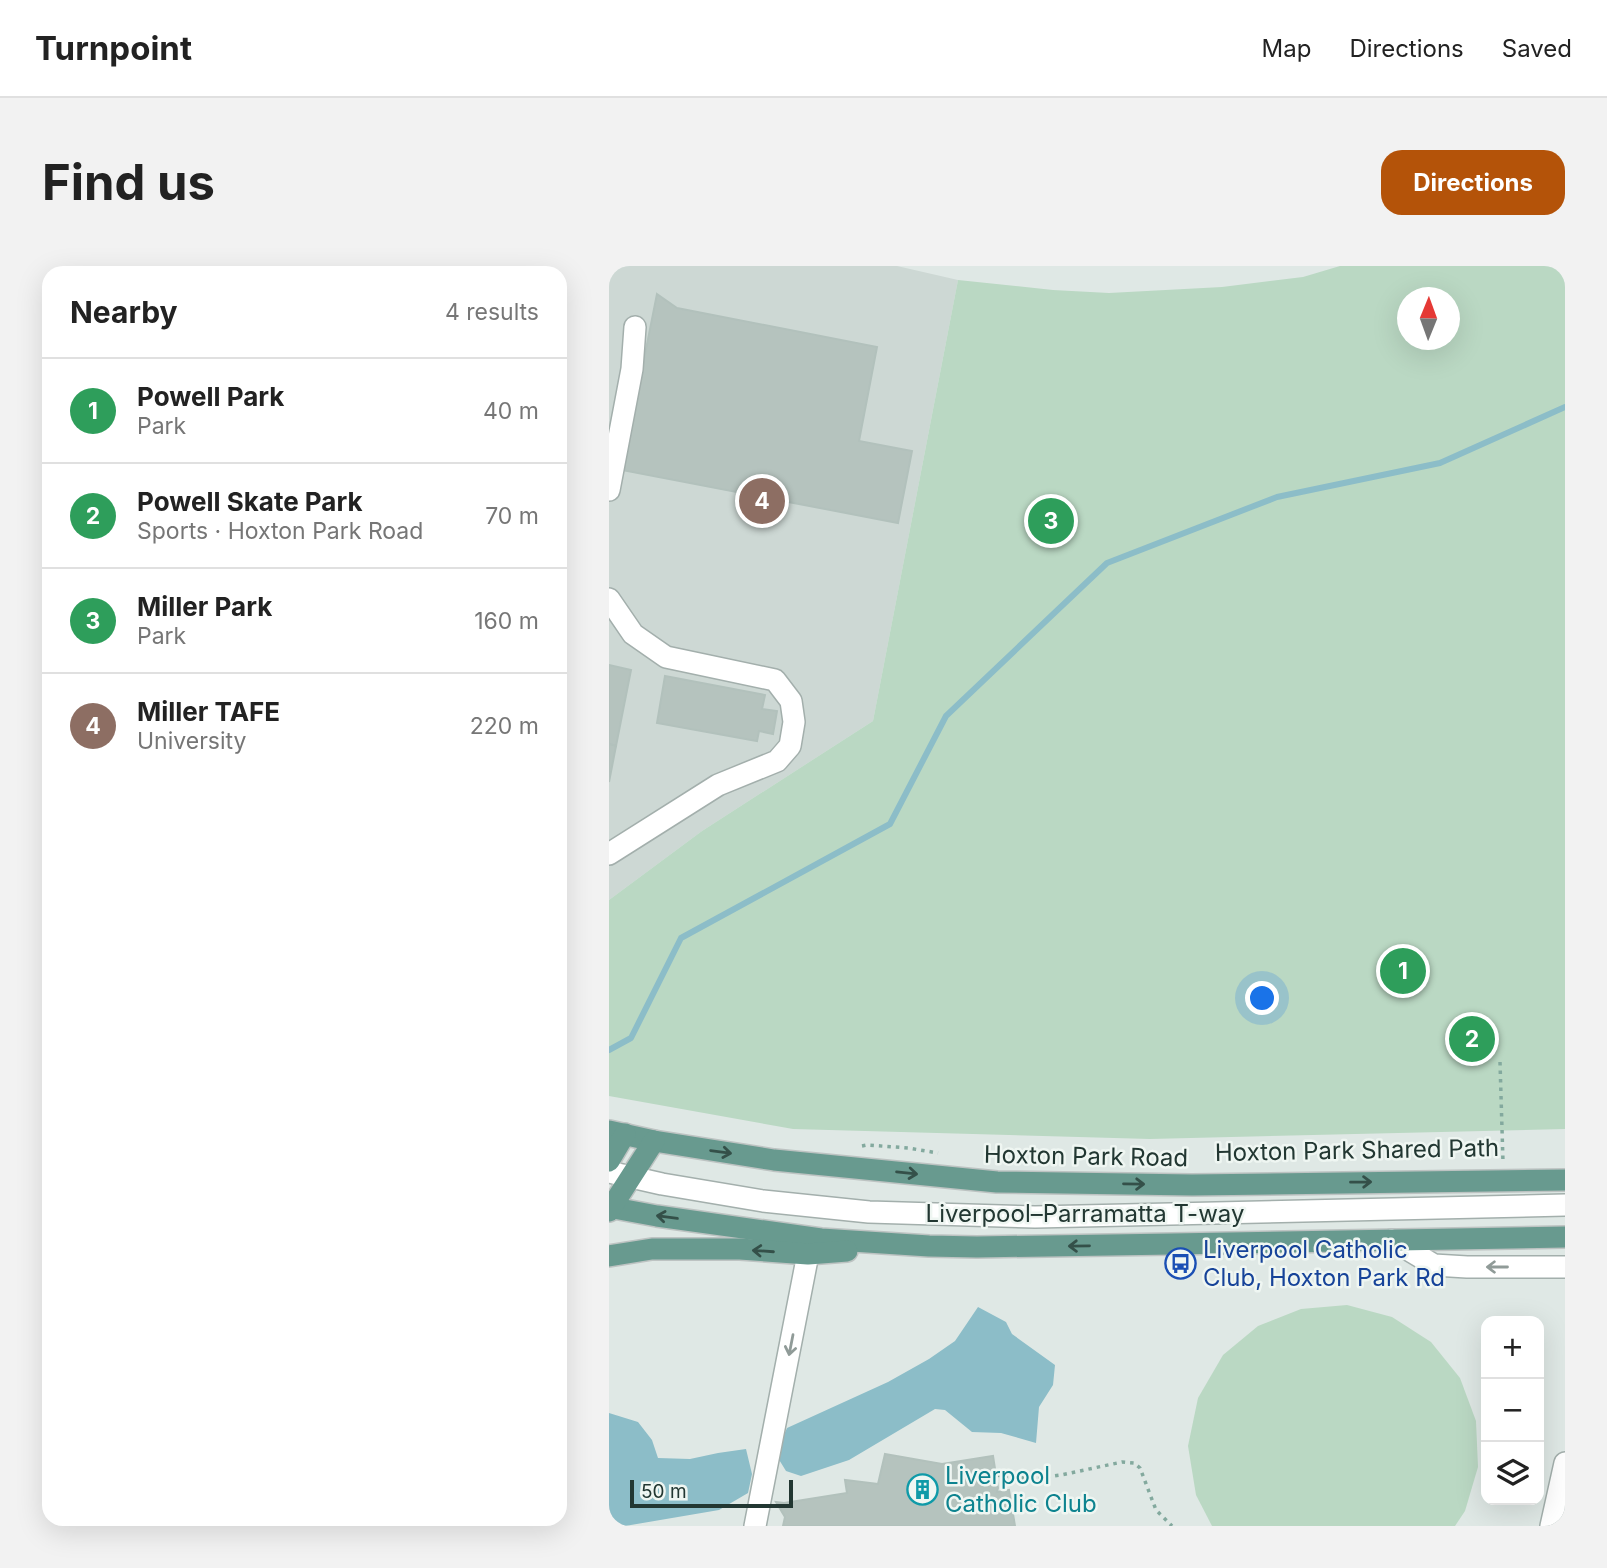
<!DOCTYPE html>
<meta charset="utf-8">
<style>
:root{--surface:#fff;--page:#f2f2f2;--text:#222;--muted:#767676;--line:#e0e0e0;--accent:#b45309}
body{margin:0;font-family:Inter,sans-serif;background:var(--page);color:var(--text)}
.controls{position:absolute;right:21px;bottom:21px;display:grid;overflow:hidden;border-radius:14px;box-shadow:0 7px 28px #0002}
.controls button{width:63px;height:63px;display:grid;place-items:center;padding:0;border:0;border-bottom:2px solid var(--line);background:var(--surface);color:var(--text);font:35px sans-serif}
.compass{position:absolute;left:788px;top:21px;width:63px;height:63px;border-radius:50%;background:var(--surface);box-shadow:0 7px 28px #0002;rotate:1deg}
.scale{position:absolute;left:21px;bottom:18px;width:163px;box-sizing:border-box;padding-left:7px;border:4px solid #223732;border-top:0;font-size:19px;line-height:24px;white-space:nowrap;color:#223732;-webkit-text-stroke:5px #eff6f2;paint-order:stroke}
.you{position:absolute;left:654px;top:733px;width:24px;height:24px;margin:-18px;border:5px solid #fff;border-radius:50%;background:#1a73e8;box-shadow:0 0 0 10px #1a73e833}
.badge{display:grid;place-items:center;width:46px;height:46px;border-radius:50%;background:var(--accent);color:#fff;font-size:23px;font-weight:700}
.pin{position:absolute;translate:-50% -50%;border:4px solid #fff;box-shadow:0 2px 7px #0006}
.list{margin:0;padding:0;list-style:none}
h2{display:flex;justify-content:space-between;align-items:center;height:91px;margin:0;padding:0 28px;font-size:30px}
h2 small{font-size:23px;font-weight:400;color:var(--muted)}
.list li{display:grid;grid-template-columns:46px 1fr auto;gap:21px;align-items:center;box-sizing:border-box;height:105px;padding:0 28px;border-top:2px solid var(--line)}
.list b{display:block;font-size:26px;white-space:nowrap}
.list p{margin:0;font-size:23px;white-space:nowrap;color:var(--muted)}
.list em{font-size:23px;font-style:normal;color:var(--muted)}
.icon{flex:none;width:38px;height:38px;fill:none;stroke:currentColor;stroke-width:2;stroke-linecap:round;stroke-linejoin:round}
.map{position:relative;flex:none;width:956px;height:1260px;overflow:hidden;border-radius:21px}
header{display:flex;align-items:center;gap:42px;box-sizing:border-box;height:98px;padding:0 35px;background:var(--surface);border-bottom:2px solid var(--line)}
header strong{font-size:33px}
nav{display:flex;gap:38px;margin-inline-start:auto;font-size:24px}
.intro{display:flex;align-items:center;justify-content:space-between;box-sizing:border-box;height:168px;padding:0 42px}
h1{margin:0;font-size:49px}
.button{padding:18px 32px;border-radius:21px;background:var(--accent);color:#fff;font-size:24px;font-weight:700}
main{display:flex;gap:42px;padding:0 42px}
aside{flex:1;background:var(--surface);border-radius:21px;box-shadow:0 7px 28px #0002}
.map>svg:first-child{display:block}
.built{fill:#cdd8d4}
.green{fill:#bad8c3;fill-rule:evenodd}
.water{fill:#8cbdc8}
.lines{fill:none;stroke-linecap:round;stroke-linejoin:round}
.stream{stroke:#8cbdc8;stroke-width:6}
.building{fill:#b5c3be;stroke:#b2c1bc;stroke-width:2}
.minor-casing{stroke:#a3afac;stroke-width:24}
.major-casing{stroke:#bdc3c2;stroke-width:24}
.path{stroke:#83a99e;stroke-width:3.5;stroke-dasharray:3.5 5;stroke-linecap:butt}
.minor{stroke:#fff;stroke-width:21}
.major{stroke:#689a8f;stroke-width:21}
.oneway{stroke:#345049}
.oneway2{stroke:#909b98}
.labels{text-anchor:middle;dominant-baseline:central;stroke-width:5;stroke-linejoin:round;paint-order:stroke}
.street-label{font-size:24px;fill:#223732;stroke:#eff6f2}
.transit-label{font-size:24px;fill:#164399;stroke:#eff6f2;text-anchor:start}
.culture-label{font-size:24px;fill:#0d838f;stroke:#eff6f2;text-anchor:start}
</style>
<header>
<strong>Turnpoint</strong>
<nav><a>Map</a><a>Directions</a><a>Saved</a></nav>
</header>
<div class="intro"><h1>Find us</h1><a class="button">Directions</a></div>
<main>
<aside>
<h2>Nearby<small>4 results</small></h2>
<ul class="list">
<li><span class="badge" style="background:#2e9e5b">1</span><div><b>Powell Park</b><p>Park</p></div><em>40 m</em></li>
<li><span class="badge" style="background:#2e9e5b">2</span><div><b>Powell Skate Park</b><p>Sports · Hoxton Park Road</p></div><em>70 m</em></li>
<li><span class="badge" style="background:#2e9e5b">3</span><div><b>Miller Park</b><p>Park</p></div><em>160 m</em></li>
<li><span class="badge" style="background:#8d6e63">4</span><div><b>Miller TAFE</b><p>University</p></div><em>220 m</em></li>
</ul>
</aside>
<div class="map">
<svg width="956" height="1260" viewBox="0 0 956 1260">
<rect width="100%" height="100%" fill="#dfe8e5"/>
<path class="built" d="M0,0H288L349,14L264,455L93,565L0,634Z"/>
<g class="green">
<path d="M731,0H956V863L541,873L184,863L0,830V634L93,565L264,455L349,14L444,24L500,27L613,21L694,11ZM799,32H841V74H799Z"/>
<path d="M738,1039L783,1051L822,1076L851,1112L867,1155L869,1201L856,1245L846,1260H603L587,1229L579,1180L589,1132L614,1089L649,1060L692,1043Z"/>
</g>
<g class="water">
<path d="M369,1041L397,1056L403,1068L446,1099L444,1119L430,1141L427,1177L392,1167L363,1166L336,1144L326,1143L240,1194L192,1210L177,1205L169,1192L172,1175L178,1162L279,1116L320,1093L346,1075Z"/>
<path d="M0,1147L29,1156L43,1174L49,1192L81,1193L109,1187L137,1183L143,1208L139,1227L110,1244L16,1260H0Z"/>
</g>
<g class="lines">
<path class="stream" d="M0,784L22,772L72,672L281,558L337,450L498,297L668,231L831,197L956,141"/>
</g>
<g class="building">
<path d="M48,28L68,42L268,81L250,175L303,185L289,257L13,204Z"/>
<path d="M0,399L22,404L7,480L0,478Z"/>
<path d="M56,410L156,429L153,443L168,445L164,468L150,465L148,475L48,457Z"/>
<path d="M0,478L7,480L0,516Z"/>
<path d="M276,1188L333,1198L384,1190L389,1222L388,1226L400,1224L406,1260H174L176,1251L167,1236L175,1237L238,1227L236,1214L269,1218Z"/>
</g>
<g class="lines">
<defs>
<g id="minor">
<path d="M0,224L23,103L26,61"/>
<path d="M0,333L24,368L57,391L166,414L182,435L185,456L181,480L168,495L109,519L0,588"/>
<path d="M0,906L53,918L154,935L260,946L426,951L956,939"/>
<path d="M783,974L825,999L858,1001H956"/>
<path d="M146,1260L199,988"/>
<path d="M942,1260L956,1197"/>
</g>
<g id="major">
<path d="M0,865L45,875L165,894L388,916L583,919L956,914"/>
<path d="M0,895L16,868"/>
<path d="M0,941L48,950L212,973L320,980L368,981L563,978L956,971"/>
<path d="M0,945L45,875"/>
<path d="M0,990L43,983H131L199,988L238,985"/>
</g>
</defs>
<use href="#minor" class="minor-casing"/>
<use href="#major" class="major-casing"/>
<g class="path">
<path d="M891,796L894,896"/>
<path d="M253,880L258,879L299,882L329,887"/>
<path d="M387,1209L423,1213L452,1209L513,1196L525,1197L531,1202L547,1244L563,1260"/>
</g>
<use href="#minor" class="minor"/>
<use href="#major" class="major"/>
</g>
<defs><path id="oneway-shaft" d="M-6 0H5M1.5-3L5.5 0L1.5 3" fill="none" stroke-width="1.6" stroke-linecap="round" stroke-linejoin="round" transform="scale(1.75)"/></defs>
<g class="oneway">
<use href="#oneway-shaft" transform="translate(112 886) rotate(8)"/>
<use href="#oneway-shaft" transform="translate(298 907) rotate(6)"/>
<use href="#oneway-shaft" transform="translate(752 916) rotate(-1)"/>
<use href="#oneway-shaft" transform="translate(525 918) rotate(1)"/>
<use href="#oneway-shaft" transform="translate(58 951) rotate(-172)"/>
<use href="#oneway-shaft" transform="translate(470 980) rotate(179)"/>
<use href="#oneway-shaft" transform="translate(154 985) rotate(-176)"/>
</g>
<g class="oneway2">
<use href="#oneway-shaft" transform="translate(888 1001) rotate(180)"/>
<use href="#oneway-shaft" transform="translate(182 1079) rotate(101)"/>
</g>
<defs>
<symbol id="bus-ring" viewBox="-11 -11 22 22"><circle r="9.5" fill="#eff6f2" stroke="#1a4fb4" stroke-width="1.5"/><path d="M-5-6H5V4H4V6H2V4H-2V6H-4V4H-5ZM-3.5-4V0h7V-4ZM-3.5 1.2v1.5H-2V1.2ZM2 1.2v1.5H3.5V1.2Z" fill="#1a4fb4"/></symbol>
<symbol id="building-ring" viewBox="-11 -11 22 22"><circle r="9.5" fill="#eff6f2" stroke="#0f9aa8" stroke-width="1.5"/><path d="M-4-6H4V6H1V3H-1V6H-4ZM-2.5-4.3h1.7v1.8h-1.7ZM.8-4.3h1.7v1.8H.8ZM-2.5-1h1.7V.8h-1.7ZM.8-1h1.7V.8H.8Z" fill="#0f9aa8"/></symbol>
</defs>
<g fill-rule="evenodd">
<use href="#bus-ring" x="554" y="980" width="35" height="35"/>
<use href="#building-ring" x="296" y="1206" width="35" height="35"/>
</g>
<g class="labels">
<g class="street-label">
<text transform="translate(748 884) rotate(-1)">Hoxton Park Shared Path</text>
<text transform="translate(477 890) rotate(1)">Hoxton Park Road</text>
<text x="476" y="947">Liverpool–Parramatta T-way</text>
</g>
<g class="transit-label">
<text x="594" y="983">Liverpool Catholic<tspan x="594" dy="28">Club, Hoxton Park Rd</tspan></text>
</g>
<g class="culture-label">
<text x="336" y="1209">Liverpool<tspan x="336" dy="28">Catholic Club</tspan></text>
</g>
</g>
</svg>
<div class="controls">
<button>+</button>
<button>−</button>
<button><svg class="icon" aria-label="layers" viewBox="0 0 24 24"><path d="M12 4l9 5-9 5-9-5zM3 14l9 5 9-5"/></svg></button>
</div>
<svg class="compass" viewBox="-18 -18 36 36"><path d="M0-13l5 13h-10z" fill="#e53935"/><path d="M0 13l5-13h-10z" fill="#767676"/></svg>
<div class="scale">50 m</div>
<div class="you"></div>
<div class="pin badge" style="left:794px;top:705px;background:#2e9e5b">1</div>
<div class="pin badge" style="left:863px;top:773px;background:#2e9e5b">2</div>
<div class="pin badge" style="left:442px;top:255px;background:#2e9e5b">3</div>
<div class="pin badge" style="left:153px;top:235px;background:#8d6e63">4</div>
</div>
</main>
